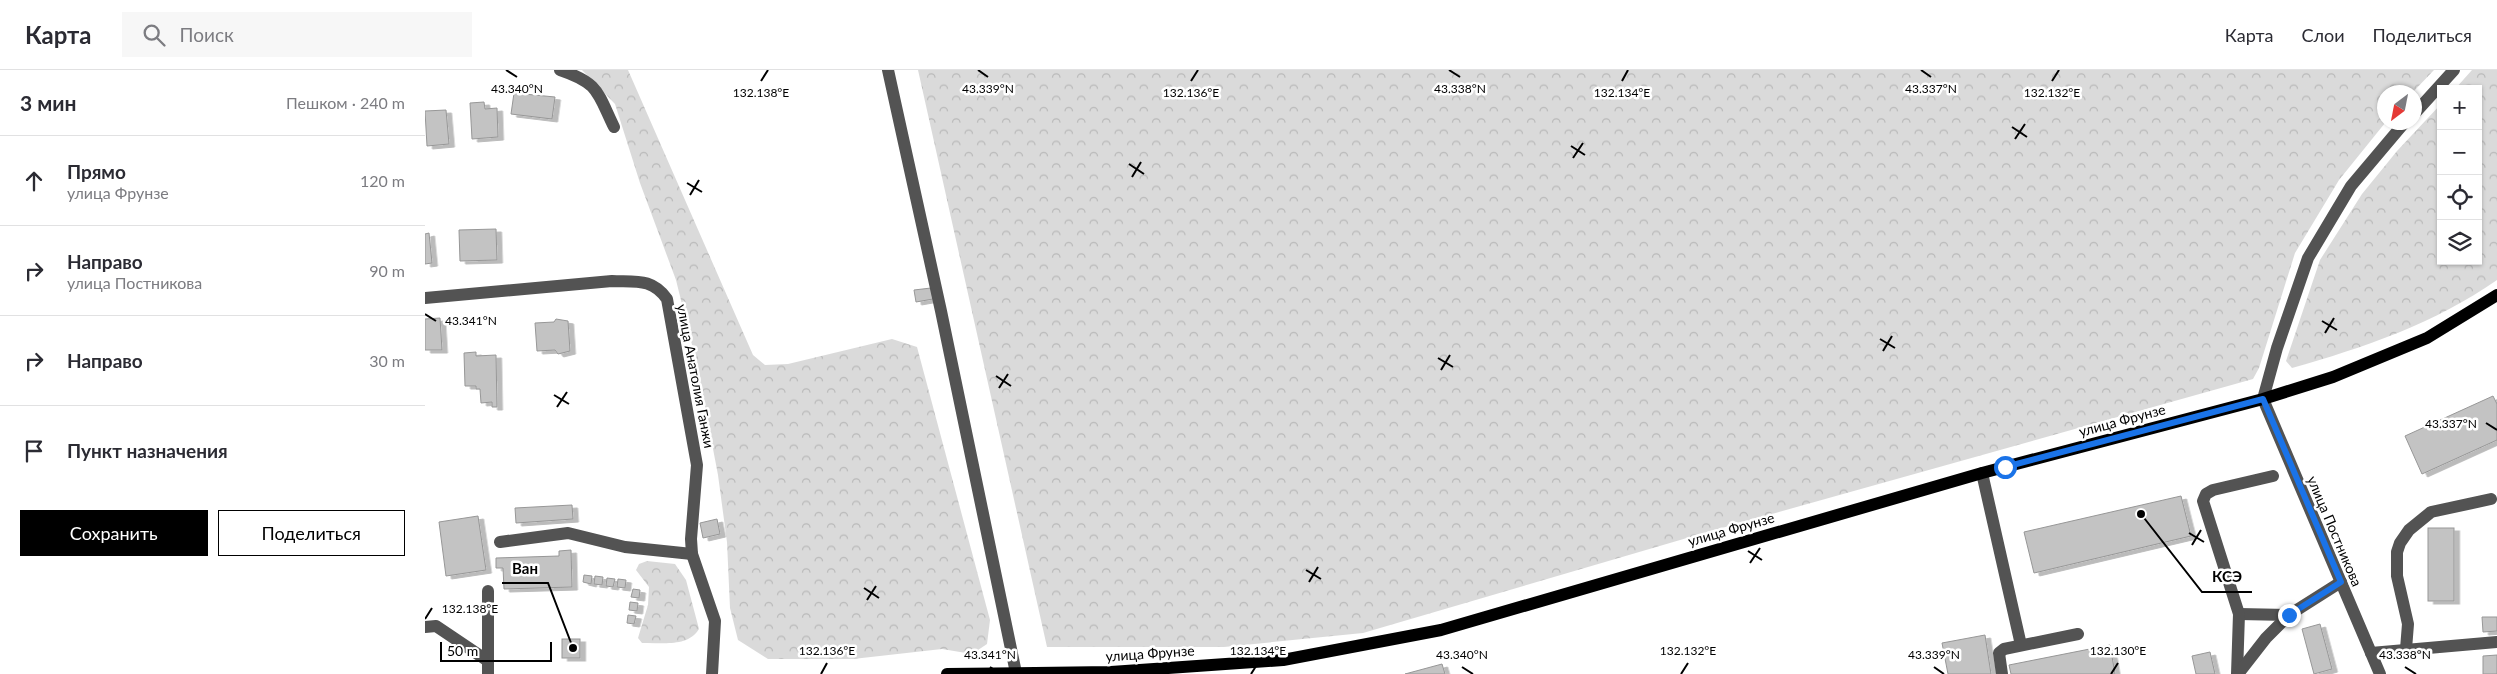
<!DOCTYPE html>
<html lang="ru">
<meta charset="utf-8">
<style>
:root{--surface:#fff;--page:#f7f7f7;--text:#2b2b33;--muted:#7c7c81;--line:#e1e1e2;--accent:#000}
body{margin:0;font-family:Lato,sans-serif;background:var(--page);color:var(--text)}
.controls{position:absolute;right:15px;top:15px;display:grid;overflow:hidden;border-radius:0px;box-shadow:0 1px 4px #0004}
.controls button{width:45px;height:45px;display:grid;place-items:center;padding:0;border:0;border-bottom:1px solid var(--line);background:var(--surface);color:var(--text);font:25px sans-serif}
.compass{position:absolute;left:1952px;top:15px;width:45px;height:45px;border-radius:50%;background:var(--surface);box-shadow:0 1px 4px #0004;rotate:212deg}
.scale{position:absolute;left:15px;bottom:12px;width:112px;box-sizing:border-box;padding-left:5px;border:2px solid #000;border-top:0;font-size:14px;line-height:18px;white-space:nowrap;color:#000;-webkit-text-stroke:4px #fff;paint-order:stroke}
.stop{position:absolute;width:15px;height:15px;margin:-11px;border:4px solid #1a73e8;border-radius:50%;background:#fff}
.stop.end{background:#1a73e8;border-color:#fff;box-shadow:0 1px 5px #0008}
.list{margin:0;padding:0;list-style:none}
h2{display:flex;justify-content:space-between;align-items:center;height:65px;margin:0;padding:0 20px;font-size:21px}
h2 small{font-size:16px;font-weight:400;color:var(--muted)}
.list li{display:grid;grid-template-columns:32px 1fr auto;gap:15px;align-items:center;box-sizing:border-box;height:90px;padding:0 20px;border-top:1px solid var(--line)}
.list b{display:block;font-size:19px;white-space:nowrap}
.list p{margin:0;font-size:16px;white-space:nowrap;color:var(--muted)}
.list em{font-size:16px;font-style:normal;color:var(--muted)}
.actions{display:flex;gap:10px;padding:15px 20px}
.actions a{flex:1;padding:11px 0;border:1px solid var(--accent);border-radius:0px;text-align:center;font-size:18px;color:var(--accent)}
.actions .main{background:var(--accent);color:#fff}
.icon{flex:none;width:28px;height:28px;fill:none;stroke:currentColor;stroke-width:2;stroke-linecap:round;stroke-linejoin:round}
.map{position:relative;flex:none;width:2072px;height:604px;overflow:hidden}
header{display:flex;align-items:center;gap:30px;box-sizing:border-box;height:70px;padding:0 25px;background:var(--surface);border-bottom:1px solid var(--line)}
header strong{font-size:24px}
nav{display:flex;gap:28px;margin-inline-start:auto;font-size:18px}
.search{width:350px;height:45px;background:var(--page);display:flex;align-items:center;gap:12px;box-sizing:border-box;padding:0 18px;border-radius:0px;color:var(--muted);font-size:19px}
main{display:flex}
aside{flex:1;background:var(--surface)}
.map>svg:first-child{display:block}
.forest{fill:url(#forest-crowns)}
.building{fill:#c3c3c3;stroke:#979797;filter:url(#shadow)}
.lines{fill:none;stroke-linecap:round;stroke-linejoin:round}
.minor{stroke:#535353;stroke-width:12}
.major{stroke:#000;stroke-width:12}
.route{stroke:#1a73e8;stroke-width:6}
.ticks{fill:none;stroke:#000;stroke-width:2}
.labels{text-anchor:middle;dominant-baseline:central;stroke-width:5;stroke-linejoin:round;paint-order:stroke}
.street-label{font-size:14px;fill:#000;stroke:#fff}
.ticks-label{font-size:12px;text-anchor:middle;fill:#000;stroke:#fff;stroke-width:5;stroke-linejoin:round;paint-order:stroke}
.leader{fill:none;stroke:#000;stroke-width:2}
.callout-dot{fill:#000;stroke:#fff;stroke-width:2}
.callout-label{font-size:15px;text-anchor:middle;font-weight:bold;fill:#000;stroke:#fff;stroke-width:5;stroke-linejoin:round;paint-order:stroke}
</style>
<header>
<strong>Карта</strong>
<div class="search"><svg class="icon" aria-label="search" viewBox="0 0 24 24"><circle cx="10" cy="10" r="6"/><path d="M15 15l6 6"/></svg>Поиск</div>
<nav><a>Карта</a><a>Слои</a><a>Поделиться</a></nav>
</header>
<main>
<aside>
<h2>3 мин<small>Пешком · 240 m</small></h2>
<ul class="list">
<li><svg class="icon" aria-label="ahead" viewBox="0 0 24 24"><path d="M12 20V5M6 11l6-6 6 6"/></svg><div><b>Прямо</b><p>улица Фрунзе</p></div><em>120 m</em></li>
<li><svg class="icon" aria-label="right" viewBox="0 0 24 24"><path d="M7 20v-9h11M14 6l5 5-5 5"/></svg><div><b>Направо</b><p>улица Постникова</p></div><em>90 m</em></li>
<li><svg class="icon" aria-label="right" viewBox="0 0 24 24"><path d="M7 20v-9h11M14 6l5 5-5 5"/></svg><div><b>Направо</b></div><em>30 m</em></li>
<li><svg class="icon" aria-label="arrive" viewBox="0 0 24 24"><path d="M6 21V4h12l-3 4 3 4H6"/></svg><div><b>Пункт назначения</b></div></li>
</ul>
<div class="actions"><a class="main">Сохранить</a><a>Поделиться</a></div>
</aside>
<div class="map">
<svg width="2072" height="604" viewBox="0 0 2072 604">
<defs>
<pattern id="forest-crowns" width="20" height="18" patternUnits="userSpaceOnUse" patternTransform="scale(1.25)"><rect width="20" height="18" fill="#dadada"/><path d="M2 6a3 3 0 1 1 6 0M12 15a3 3 0 1 1 6 0" fill="none" stroke="#b9b9b9"/></pattern>
<filter id="shadow"><feDropShadow dx="5.5" dy="3" stdDeviation="0" flood-color="#0004"/></filter>
</defs>
<rect width="100%" height="100%" fill="#fff"/>
<g class="forest">
<path d="M157,0H203L328,285L340,295L363,294L467,269L492,277L565,550L562,574L547,584L517,579L428,589H343L313,570L305,538L302,472L293,405L272,295L251,210L215,113L190,34Z"/>
<path d="M493,0H2009L1988,22H1960V53L1914,110L1870,183L1834,298L1828,309L1279,463L938,563L799,577H622Z"/>
<path d="M2047,0H2072V210C2011,253 1938,278 1867,298L1861,291L1895,190L1937,124L1972,81L2016,34V191H2053V19H2030Z"/>
<path d="M222,491L250,494L261,510L274,559C262,578 237,572 217,573L213,568L223,535L224,517L211,500L214,494Z"/>
</g>
<g class="building">
<path d="M89,23L130,27L127,49L86,44Z"/>
<path d="M59,32L60,39L72,38L73,67L47,69L45,33Z"/>
<path d="M21,40L24,74L2,76L0,41Z"/>
<path d="M71,159L72,190L35,191L34,160Z"/>
<path d="M4,163L7,193L0,194V164Z"/>
<path d="M506,218L508,229L491,232L489,220Z"/>
<path d="M15,248L17,280H0V249Z"/>
<path d="M131,249L143,251L145,281L133,284L130,280L112,281L110,253L129,252Z"/>
<path d="M51,282V286L71,285L72,337H67V332L56,333L55,319H51V316H40L39,283Z"/>
<path d="M2068,326L2072,334V370L1997,404L1980,366Z"/>
<path d="M1756,426L1766,466L1609,503L1599,462Z"/>
<path d="M147,435L148,449L91,453L90,438Z"/>
<path d="M53,446L61,500L21,506L14,452Z"/>
<path d="M292,449L295,464L278,468L275,453Z"/>
<rect x="2003" y="458" width="26" height="73"/>
<path d="M146,480L147,517L79,519L78,498H71V488L134,486V481Z"/>
<path d="M159,505L167,506L166,514L158,512Z"/>
<path d="M170,506L178,507L177,515L169,514Z"/>
<path d="M182,508L190,509L188,517L181,516Z"/>
<path d="M193,509L201,510L200,518L192,517Z"/>
<path d="M208,519L215,520L214,528L206,527Z"/>
<path d="M205,532L213,533L212,541L204,540Z"/>
<path d="M203,545L211,546L209,554L202,553Z"/>
<path d="M2057,547H2072V561L2058,562Z"/>
<path d="M1895,554L1907,599L1889,604L1877,559Z"/>
<path d="M1560,565L1566,604H1523L1517,573Z"/>
<rect x="137" y="569" width="18" height="19"/>
<path d="M1685,575L1690,604H1586L1584,595Z"/>
<path d="M1785,582L1790,604H1771L1767,586Z"/>
<path d="M2072,585V604H2058V586Z"/>
<path d="M1017,594L1020,604H980Z"/>
</g>
<g class="lines">
<g class="minor">
<path d="M135,0C174,13 172,22 189,57"/>
<path d="M463,0L516,241L591,603"/>
<path d="M1990,43L2029,0"/>
<path d="M0,228L187,211C211,212 227,208 242,229L272,395L266,469L267,484L290,551L287,604"/>
<path d="M1557,403L1596,575"/>
<path d="M75,472L143,463L200,477L267,484"/>
<path d="M1814,544L1864,545"/>
<path d="M0,557L11,556L63,591"/>
<path d="M1981,579L1983,554L1972,506V482L1975,473L1984,460L2006,442L2066,429"/>
<path d="M1946,583L2072,572"/>
<path d="M63,604V521"/>
<path d="M1577,604L1574,583L1579,579L1653,564"/>
<path d="M1812,604L1814,544L1778,431L1781,424L1788,420L1848,406"/>
<path d="M1813,604L1841,568L1864,545L1916,512"/>
<path d="M1955,604L1838,329L1852,278L1883,188L1926,116L1980,52"/>
</g>
<path class="major" d="M522,604L686,602L858,590L1016,560L1557,403L1838,329L1908,307L2002,268L2072,225"/>
</g>
<g class="lines">
<path class="route" d="M1580,397L1838,329L1916,512L1864,545"/>
</g>
<path class="ticks" d="M81,0L92,7M553,0L563,7M1024,0L1035,7M1496,0L1506,7M336,11L343,0M766,11L773,0M1197,11L1203,0M1627,11L1634,0M1587,57L1602,67M1590,69L1600,54M1146,76L1160,85M1148,88L1158,73M704,94L719,104M707,107L716,92M262,113L277,122M265,125L274,110M0,244L11,251M1897,251L1912,260M1900,263L1909,248M1455,269L1470,278M1458,281L1467,266M1013,288L1028,297M1016,300L1025,285M571,306L586,316M574,318L583,304M129,325L144,334M132,337L142,322M2061,353L2072,360M1764,463L1779,472M1767,475L1776,460M1323,481L1337,490M1325,493L1335,478M881,500L896,509M884,512L893,497M439,518L454,528M442,530L451,516M0,549L7,538M565,597L576,604M1037,597L1048,604M1509,597L1519,604M1980,597L1991,604M396,604L402,593M826,604L833,593M1256,604L1263,593M1686,604L1693,593"/>
<g class="labels">
<g class="street-label">
<text transform="translate(271 306) rotate(79)">улица Анатолия Ганжи</text>
<text transform="translate(1697 350) rotate(-15)">улица Фрунзе</text>
<text transform="translate(1306 459) rotate(-16)">улица Фрунзе</text>
<text transform="translate(1910 461) rotate(67)">улица Постникова</text>
<text transform="translate(725 583) rotate(-4)">улица Фрунзе</text>
</g>
</g>
<g class="ticks-label">
<text x="1506" y="23">43.337°N</text>
<text x="92" y="23">43.340°N</text>
<text x="563" y="23">43.339°N</text>
<text x="1035" y="23">43.338°N</text>
<text x="336" y="27">132.138°E</text>
<text x="766" y="27">132.136°E</text>
<text x="1197" y="27">132.134°E</text>
<text x="1627" y="27">132.132°E</text>
<text x="46" y="255">43.341°N</text>
<text x="2026" y="358">43.337°N</text>
<text x="45" y="543">132.138°E</text>
<text x="402" y="585">132.136°E</text>
<text x="833" y="585">132.134°E</text>
<text x="1263" y="585">132.132°E</text>
<text x="1693" y="585">132.130°E</text>
<text x="565" y="589">43.341°N</text>
<text x="1037" y="589">43.340°N</text>
<text x="1509" y="589">43.339°N</text>
<text x="1980" y="589">43.338°N</text>
</g>
<path class="leader" d="M148 578L123 513H77M1716 444L1777 522H1827"/>
<g class="callout-dot">
<circle cx="148" cy="578" r="5"/>
<circle cx="1716" cy="444" r="5"/>
</g>
<g class="callout-label">
<text x="100" y="504">Ван</text>
<text x="1802" y="512">КСЭ</text>
</g>
</svg>
<div class="controls">
<button>+</button>
<button>−</button>
<button><svg class="icon" aria-label="locate" viewBox="0 0 24 24"><circle cx="12" cy="12" r="6"/><path d="M12 2v4M12 18v4M2 12h4M18 12h4"/></svg></button>
<button><svg class="icon" aria-label="layers" viewBox="0 0 24 24"><path d="M12 4l9 5-9 5-9-5zM3 14l9 5 9-5"/></svg></button>
</div>
<svg class="compass" viewBox="-18 -18 36 36"><path d="M0-13l5 13h-10z" fill="#e53935"/><path d="M0 13l5-13h-10z" fill="#7c7c81"/></svg>
<div class="scale">50 m</div>
<div class="stop" style="left:1580px;top:397px"></div>
<div class="stop end" style="left:1864px;top:545px"></div>
</div>
</main>
